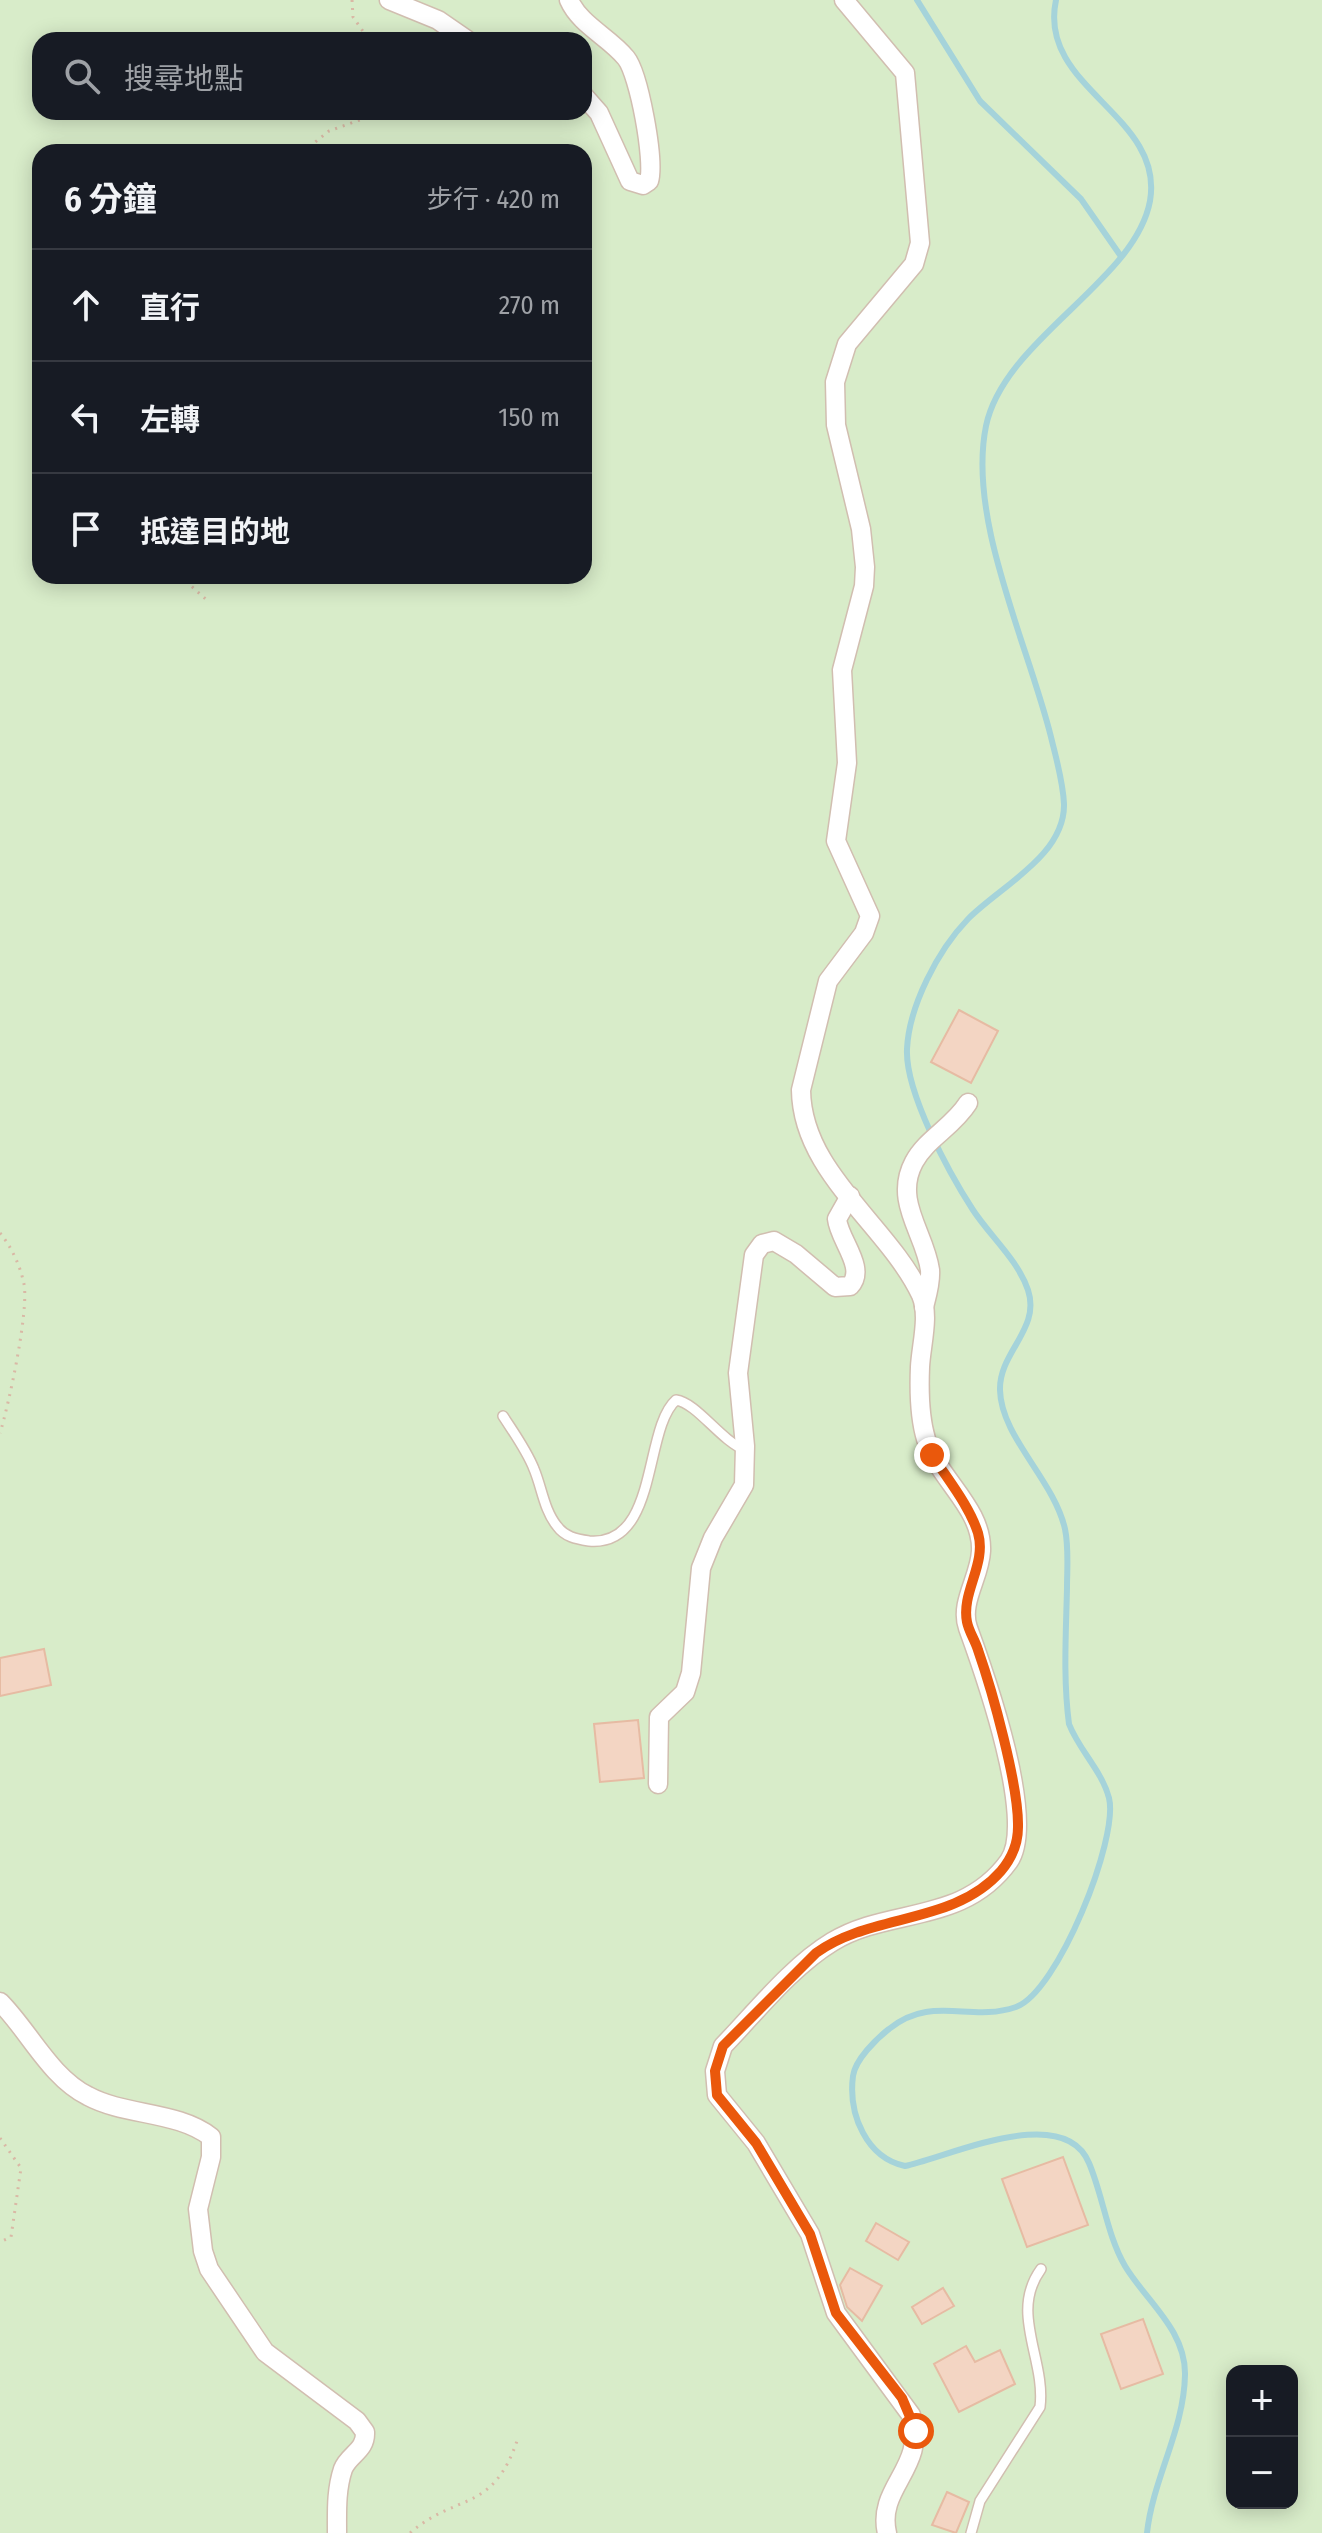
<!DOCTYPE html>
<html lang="zh-TW">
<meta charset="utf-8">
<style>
:root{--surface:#171b24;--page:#20242c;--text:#f1f3f6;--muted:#9ea1a6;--line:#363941}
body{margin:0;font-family:"Fira Sans Condensed","Noto Sans TC",sans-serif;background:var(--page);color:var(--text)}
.controls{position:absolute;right:24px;bottom:24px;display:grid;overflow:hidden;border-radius:16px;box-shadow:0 4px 20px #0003}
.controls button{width:72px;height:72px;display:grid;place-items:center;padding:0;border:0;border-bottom:2px solid var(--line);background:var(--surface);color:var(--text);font:40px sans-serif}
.stop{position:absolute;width:24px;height:24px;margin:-18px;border:6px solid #ea580c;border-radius:50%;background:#fff}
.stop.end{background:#ea580c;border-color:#fff;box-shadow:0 2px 8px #0008}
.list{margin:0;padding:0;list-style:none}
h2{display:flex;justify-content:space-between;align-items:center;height:104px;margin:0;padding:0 32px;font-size:34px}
h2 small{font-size:26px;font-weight:400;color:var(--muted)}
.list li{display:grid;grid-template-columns:52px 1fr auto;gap:24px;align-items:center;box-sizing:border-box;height:112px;padding:0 32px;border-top:2px solid var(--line)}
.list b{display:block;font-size:30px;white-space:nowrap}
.list em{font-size:26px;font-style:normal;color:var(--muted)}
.icon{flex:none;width:44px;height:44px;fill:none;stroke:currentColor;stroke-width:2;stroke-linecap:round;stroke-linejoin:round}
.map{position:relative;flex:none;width:1322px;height:2533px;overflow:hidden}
.search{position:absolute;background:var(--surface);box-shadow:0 4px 20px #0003;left:32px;top:32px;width:560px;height:88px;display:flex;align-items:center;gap:20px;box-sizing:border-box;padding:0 28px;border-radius:24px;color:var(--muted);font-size:30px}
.panel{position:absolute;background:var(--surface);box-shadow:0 4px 20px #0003;left:32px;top:144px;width:560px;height:440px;border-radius:24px}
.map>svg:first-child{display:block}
.green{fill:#d8ecc9;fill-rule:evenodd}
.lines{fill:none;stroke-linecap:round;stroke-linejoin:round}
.stream{stroke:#a5d3da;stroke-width:6}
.building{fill:#f3d5c3;stroke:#e6bba3;stroke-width:2}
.service-casing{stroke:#d1beb0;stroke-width:12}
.minor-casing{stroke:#d1beb0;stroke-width:21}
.path{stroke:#d9b8a5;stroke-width:3;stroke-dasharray:2 6;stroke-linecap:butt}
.service{stroke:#fff;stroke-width:9}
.minor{stroke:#fff;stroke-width:18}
.route{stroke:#ea580c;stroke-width:10}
</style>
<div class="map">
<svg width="1322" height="2533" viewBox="0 0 1322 2533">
<rect width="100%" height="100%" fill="#fdf6ec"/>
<path class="green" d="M0,0H1322V2533H0ZM40,40H584V112H40ZM40,152H584V576H40ZM1232,2371H1292V2503H1232Z"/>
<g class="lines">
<g class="stream">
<path d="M917,0L980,101L1081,199L1120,255"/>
<path d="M1056,0C1037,88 1165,115 1150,201C1135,282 1004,339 986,426C967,519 1028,644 1051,737C1056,758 1063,781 1064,804C1065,855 1001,886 968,919C938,950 909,1006 907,1049C905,1092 949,1173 973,1210C990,1236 1018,1260 1028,1290C1041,1329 999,1352 1000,1390C1001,1437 1054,1480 1065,1529C1069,1548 1067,1569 1067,1588C1066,1633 1063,1679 1069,1724C1079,1750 1102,1771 1109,1798C1119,1838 1058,1992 1016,2007C970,2023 932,1994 889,2029C876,2039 855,2060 853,2076C848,2115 867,2158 905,2166C951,2156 1064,2102 1089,2163C1103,2196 1107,2235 1125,2266C1146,2301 1186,2330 1185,2375C1184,2430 1153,2478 1147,2533"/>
</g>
</g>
<g class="building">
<path d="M959,1010L998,1031L971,1083L931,1062Z"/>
<path d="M44,1649L51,1685L0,1696V1658Z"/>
<path d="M638,1720L644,1778L600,1782L594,1724Z"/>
<path d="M1063,2157L1088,2225L1027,2247L1002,2179Z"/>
<path d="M876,2223L909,2242L898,2260L866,2241Z"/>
<path d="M850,2268L882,2286L862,2321L847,2307L840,2285Z"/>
<path d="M943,2288L954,2306L922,2324L912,2307Z"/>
<path d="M1143,2319L1163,2374L1121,2389L1101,2334Z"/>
<path d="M966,2346L975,2362L1000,2350L1015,2384L959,2412L934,2364Z"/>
<path d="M947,2492L969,2502L956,2533L932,2525Z"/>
</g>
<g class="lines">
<defs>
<g id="service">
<path d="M503,1416C514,1433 527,1451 534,1469C542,1488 544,1510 557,1526C565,1537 576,1539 589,1541C659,1547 643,1429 676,1400C697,1403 720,1440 745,1450"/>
<path d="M971,2533L980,2501L1040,2407C1046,2359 1009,2313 1041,2269"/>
</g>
<g id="minor">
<path d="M389,0L438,20L467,40"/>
<path d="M569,0C580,25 609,37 626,58C639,74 655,161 649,181L643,185L630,181L599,113L584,96"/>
<path d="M844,0L905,73L920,243L914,264L847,344L835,382L836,425L861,529L865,567L864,586L842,670L847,763L836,841L870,916L864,933L828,981L801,1090C802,1173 888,1225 921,1295C930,1316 921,1345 920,1367C919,1391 919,1416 926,1439C937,1478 983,1508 981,1551C980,1577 959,1603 968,1628C984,1672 1037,1821 1009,1861C963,1925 889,1907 832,1942C791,1967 756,2012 723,2046L715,2071L717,2095L756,2143L810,2234L836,2313L911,2415C928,2467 876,2487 887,2533"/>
<path d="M924,1307C927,1295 931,1283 930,1270C925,1233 893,1201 914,1162C926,1139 953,1127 968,1103"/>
<path d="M658,1784L659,1717L685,1692L691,1673L701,1568L713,1538L744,1485L745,1446L738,1373L754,1255L762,1244L774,1241L796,1254L835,1287L850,1286C867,1268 839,1240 837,1219L850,1196"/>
<path d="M0,2002C29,2031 50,2077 88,2096C125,2116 178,2111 211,2137V2157L198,2209L203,2251L209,2269L265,2352L357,2421L365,2432C366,2451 349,2454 343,2469C336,2490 337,2511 337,2533"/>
</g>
</defs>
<use href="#service" class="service-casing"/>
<use href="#minor" class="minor-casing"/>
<g class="path">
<path d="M352,0L353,17L369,40"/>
<path d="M303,152L329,131L382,112"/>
<path d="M180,576L209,602"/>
<path d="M0,1233C12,1248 20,1265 24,1284C29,1311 9,1404 0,1433"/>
<path d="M0,2138L21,2168L11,2237L0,2242"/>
<path d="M410,2533C457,2492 493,2514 518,2438"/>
</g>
<use href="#service" class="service"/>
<use href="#minor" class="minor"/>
</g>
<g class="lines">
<path class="route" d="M916,2431L902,2398L836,2313L810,2234L756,2143L717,2095L715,2071L723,2046L816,1953C871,1913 954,1925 1001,1871C1012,1858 1018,1844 1018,1827C1019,1786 992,1690 978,1650C975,1640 969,1632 967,1622C961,1592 987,1564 978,1533C969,1505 948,1480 932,1455"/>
</g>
</svg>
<div class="controls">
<button>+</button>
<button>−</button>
</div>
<div class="stop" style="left:916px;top:2431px"></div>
<div class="stop end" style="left:932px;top:1455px"></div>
<div class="search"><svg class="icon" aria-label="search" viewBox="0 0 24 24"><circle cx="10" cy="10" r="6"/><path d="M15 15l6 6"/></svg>搜尋地點</div>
<section class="panel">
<h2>6 分鐘<small>步行 · 420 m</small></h2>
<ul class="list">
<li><svg class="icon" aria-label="ahead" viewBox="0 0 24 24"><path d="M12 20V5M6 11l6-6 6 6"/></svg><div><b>直行</b></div><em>270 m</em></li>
<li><svg class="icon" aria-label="left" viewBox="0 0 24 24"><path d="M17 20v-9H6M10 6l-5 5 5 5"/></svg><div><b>左轉</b></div><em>150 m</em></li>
<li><svg class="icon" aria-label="arrive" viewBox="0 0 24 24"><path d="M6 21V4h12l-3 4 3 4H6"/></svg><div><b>抵達目的地</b></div></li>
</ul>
</section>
</div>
